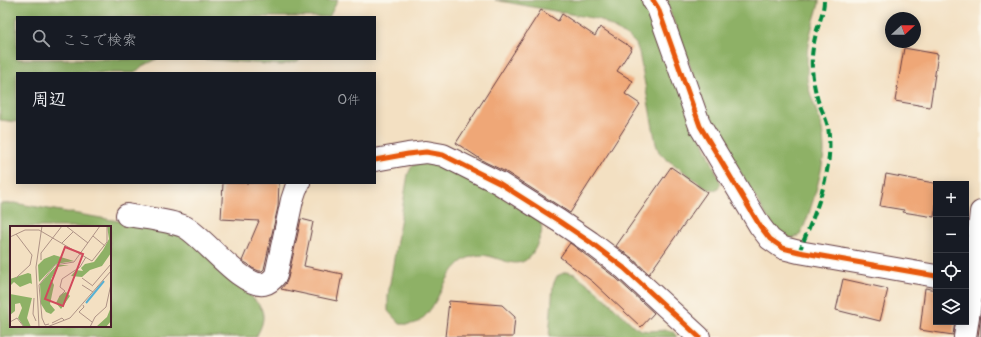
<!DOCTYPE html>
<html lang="ja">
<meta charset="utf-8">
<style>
:root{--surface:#171b24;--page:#242831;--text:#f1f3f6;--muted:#9ea1a6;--line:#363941}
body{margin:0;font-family:"Playpen Sans","Klee One",sans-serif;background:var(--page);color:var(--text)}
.controls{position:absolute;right:12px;bottom:12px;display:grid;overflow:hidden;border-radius:0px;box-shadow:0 2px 10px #0003}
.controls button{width:36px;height:36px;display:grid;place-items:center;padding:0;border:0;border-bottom:1px solid var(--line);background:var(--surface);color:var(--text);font:20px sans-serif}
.compass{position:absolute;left:885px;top:12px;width:36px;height:36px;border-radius:50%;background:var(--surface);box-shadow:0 2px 10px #0003;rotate:69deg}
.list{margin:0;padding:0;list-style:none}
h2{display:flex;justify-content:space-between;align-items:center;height:52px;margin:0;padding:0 16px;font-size:17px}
h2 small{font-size:13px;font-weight:400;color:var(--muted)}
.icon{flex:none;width:22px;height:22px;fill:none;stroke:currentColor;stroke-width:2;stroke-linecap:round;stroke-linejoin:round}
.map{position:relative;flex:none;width:981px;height:337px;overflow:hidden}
.search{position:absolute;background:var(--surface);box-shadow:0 2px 10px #0003;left:16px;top:16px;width:360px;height:44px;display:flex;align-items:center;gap:10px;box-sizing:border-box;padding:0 14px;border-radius:0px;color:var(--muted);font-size:15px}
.panel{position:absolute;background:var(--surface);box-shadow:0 2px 10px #0003;left:16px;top:72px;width:360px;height:112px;border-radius:0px}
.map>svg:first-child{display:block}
.forest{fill:#8eb166;stroke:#6c6848;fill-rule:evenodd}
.building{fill:#efa777}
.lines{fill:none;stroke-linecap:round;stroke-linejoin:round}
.minor-casing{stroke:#633c42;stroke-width:24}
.minor{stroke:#fff;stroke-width:22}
.quiet{stroke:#00873e;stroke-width:4;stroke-dasharray:8 4;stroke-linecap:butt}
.cycleway-casing{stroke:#fbf7ec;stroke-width:8}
.cycleway{stroke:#e8590c;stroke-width:5}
.inset-river{fill:none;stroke:#56b0d3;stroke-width:2}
.inset-road{fill:none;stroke:#af9386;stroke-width:1}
.view{fill:#d1495b;fill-opacity:0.15;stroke:#d1495b;stroke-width:2}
.inset-edge{fill:none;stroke:#4a1f2b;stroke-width:2}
</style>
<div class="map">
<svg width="981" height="337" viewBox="0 0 981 337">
<rect width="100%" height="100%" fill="#fbf7ec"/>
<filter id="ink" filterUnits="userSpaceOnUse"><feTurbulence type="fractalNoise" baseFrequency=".025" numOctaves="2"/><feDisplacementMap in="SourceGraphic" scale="8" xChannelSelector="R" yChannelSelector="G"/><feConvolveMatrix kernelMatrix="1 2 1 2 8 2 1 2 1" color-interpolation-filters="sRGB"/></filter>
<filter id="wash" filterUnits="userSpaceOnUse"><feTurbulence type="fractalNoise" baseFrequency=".012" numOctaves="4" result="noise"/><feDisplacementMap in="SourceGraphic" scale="16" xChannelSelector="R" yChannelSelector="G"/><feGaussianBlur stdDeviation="0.9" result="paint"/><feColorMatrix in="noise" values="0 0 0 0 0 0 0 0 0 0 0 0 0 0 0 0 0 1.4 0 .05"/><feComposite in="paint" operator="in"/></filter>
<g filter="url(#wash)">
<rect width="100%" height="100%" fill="#f3e0c2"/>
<g class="forest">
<path d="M0,0H338L329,17H17V59H157L141,67L135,73H17V122L0,120Z"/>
<path d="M495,0H641L649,13L721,184L716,190L708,189L665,158L659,152L656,144L639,52L636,44L630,38L609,25L601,20L592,18Z"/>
<path d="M666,0H819V4C814,21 807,40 807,57C807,64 807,72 807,79C809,95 817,110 821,125C823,132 824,145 824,152C824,165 807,229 798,236C796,237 794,238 792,238C782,239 774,227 769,220L710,121Z"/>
<path d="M201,59H300L298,61L281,65Z"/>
<path d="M420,162L457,168L540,221C544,232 540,237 536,247C519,282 495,247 471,257C468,258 463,260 460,263C442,278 438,309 418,322C413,325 405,324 400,324L388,311V295L408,174L412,166Z"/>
<path d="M14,203L171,230L188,237L252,297C255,301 259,304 261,308C266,318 261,328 256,337H0V204ZM11,227H110V326H11Z"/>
<path d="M566,272L575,274L596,290L635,327L641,330L649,331L668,330L673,332L677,337H549L553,285L557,276Z"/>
</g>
<g id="blocks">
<g class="building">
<path d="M541,10L558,21L562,14L595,36L600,27L632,48L617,71L633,81L625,94L640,104L570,213L506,172L485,162L456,143Z"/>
<path d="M904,48L938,54L930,107L895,101Z"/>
<path d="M671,167L707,192L649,274L632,258L616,246Z"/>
<path d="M886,174L939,184H936V205L934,217L903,212L904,210L880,206Z"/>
<path d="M223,183H279L278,207L264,269L262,271H259L252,268L248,264L242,261L259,221L221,219Z"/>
<path d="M301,219L313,222L304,266L342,274L337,301L281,289L286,283L288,278Z"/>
<path d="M570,243L616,278L654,313L641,327L593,282L560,257Z"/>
<path d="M843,279L888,289L880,321L836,310Z"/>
<path d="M925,288L936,290V322H955L953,335L920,330Z"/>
<path d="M449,301L502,305L515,317L513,337H445Z"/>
<path d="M981,314V337H978Z"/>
</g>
</g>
</g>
<g filter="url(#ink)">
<use href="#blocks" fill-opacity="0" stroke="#633c42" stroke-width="1"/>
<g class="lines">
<defs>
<g id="minor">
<path d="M653,0L658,8L700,126L760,226L770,239L783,248L799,252L936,276"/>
<path d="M375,160L408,154L426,152L443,155L499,183L559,221L590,242L624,268L699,337"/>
<path d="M127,215C143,218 170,220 185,227C205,238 242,288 264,284C269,283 273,279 276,275L292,200L296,188L299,183"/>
<path d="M965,337L973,283L981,212"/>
</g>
</defs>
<use href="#minor" class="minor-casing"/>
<use href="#minor" class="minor"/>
<path class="quiet" d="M799,252C815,213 835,170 828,127C826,118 821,109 818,101C814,87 811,71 812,56C813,44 816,32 820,21C822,14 824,7 824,0"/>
<defs>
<g id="cycleway">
<path d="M653,0L658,8L700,126L760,226L770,239L783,248L799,252L936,276"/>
<path d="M375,160L408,154L426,152L443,155L499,183L559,221L590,242L624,268L699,337"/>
</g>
</defs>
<use href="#cycleway" class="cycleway-casing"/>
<use href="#cycleway" class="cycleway"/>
</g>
</g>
<g transform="translate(10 226)">
<rect width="101" height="101" fill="#f3e0c2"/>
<path d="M97,0H101V27L92,40L80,44L72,51L61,50L66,44L73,45L71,42L75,38L84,36L93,24L99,13ZM44,29L64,35L46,38L29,56L28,39L34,33ZM47,39H59L48,41L41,53L44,59L40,78L45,84L41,88L36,86L31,78L30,58ZM18,47L21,48L22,58L20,57L10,61L4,56L0,60V53ZM56,66L60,70L51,83L46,77L50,69ZM0,68L22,72L17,92L21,101H14L8,92L12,82L10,77L5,78V85L0,89ZM101,81V95L96,101H86L97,91Z" fill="#8eb166"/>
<path class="inset-river" d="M76,77L94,55"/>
<path class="inset-road" d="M56,0L78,17M83,10L95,20M0,11L15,4H29L82,35L97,16V0M52,17L63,6M31,34V27L52,0M6,52L20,39L22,29L6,8M72,52L83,60M72,59L83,66M83,59L101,38M49,71L55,65L50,61L52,53L70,41L76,31M24,72L23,88L26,95M73,79L74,81L69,86L82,96M0,96L7,92L14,101M42,97L52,92L54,94M39,98L35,99L32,92L29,59L45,39L64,36L90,0M29,101L26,41L32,0M37,101L60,92L101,45M80,101L85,91L96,81L101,58"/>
<path class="view" d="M55,21L73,28L53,80L35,73Z"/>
<rect width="101" height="101" class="inset-edge"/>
</g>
</svg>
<div class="controls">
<button>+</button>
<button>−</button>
<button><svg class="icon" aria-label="locate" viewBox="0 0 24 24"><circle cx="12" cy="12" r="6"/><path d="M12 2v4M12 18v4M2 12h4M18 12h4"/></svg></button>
<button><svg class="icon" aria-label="layers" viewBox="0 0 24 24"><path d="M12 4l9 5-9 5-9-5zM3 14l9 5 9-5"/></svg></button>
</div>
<svg class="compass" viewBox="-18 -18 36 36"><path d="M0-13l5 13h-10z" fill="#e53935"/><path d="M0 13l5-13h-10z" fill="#9ea1a6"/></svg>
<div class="search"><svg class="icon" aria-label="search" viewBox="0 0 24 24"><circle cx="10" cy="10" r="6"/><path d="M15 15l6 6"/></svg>ここで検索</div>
<section class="panel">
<h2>周辺<small>0件</small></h2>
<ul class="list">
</ul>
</section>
</div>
